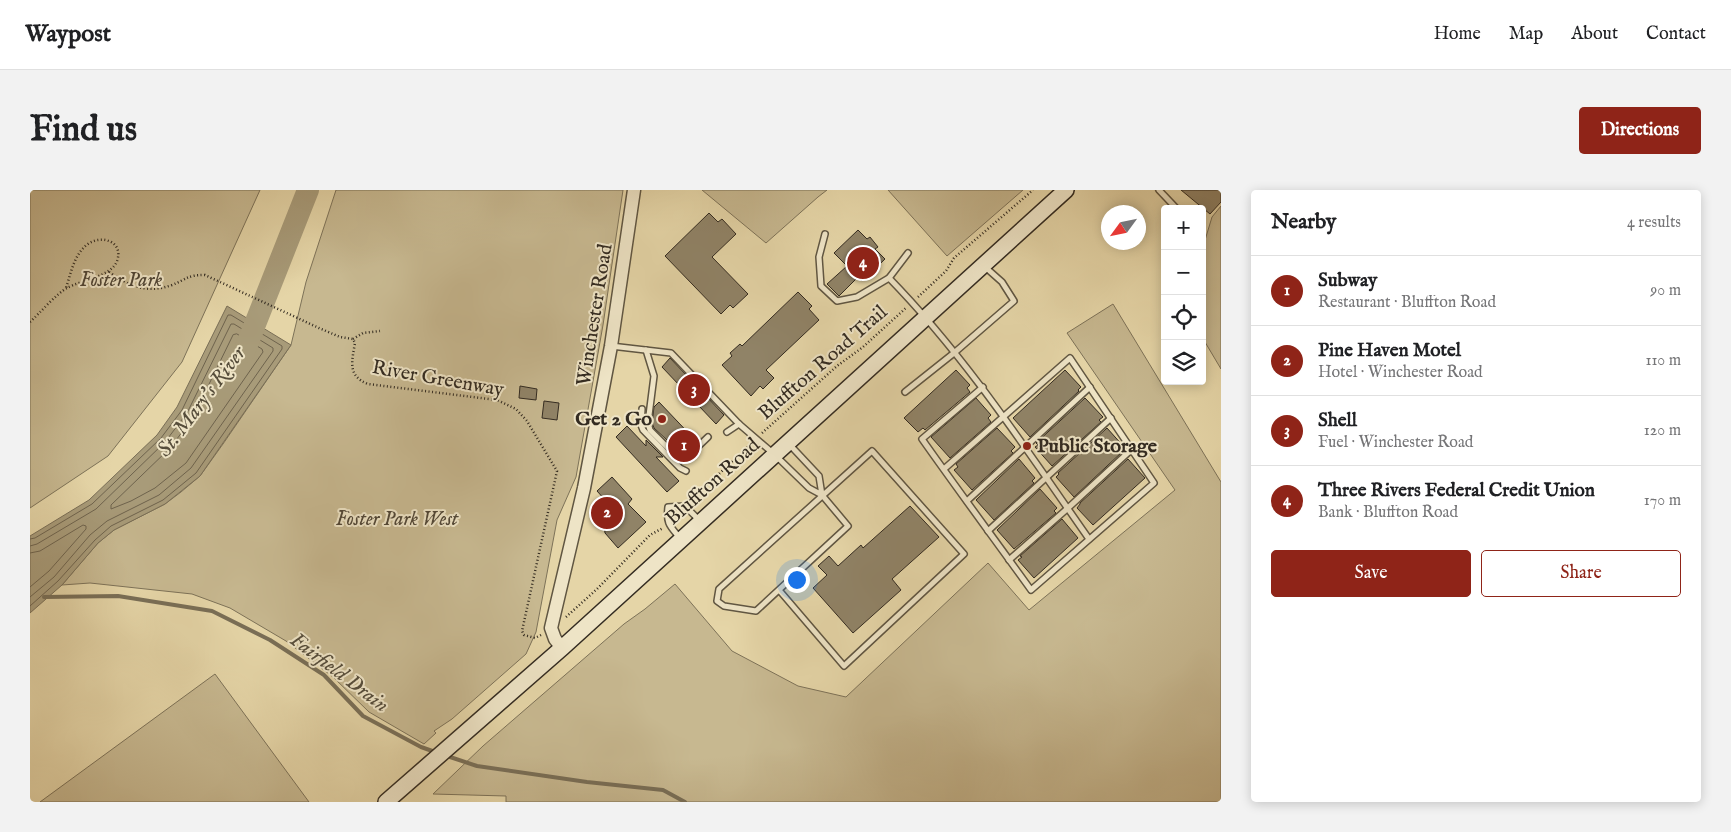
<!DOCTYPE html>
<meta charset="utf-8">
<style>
:root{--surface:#fff;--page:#f2f2f2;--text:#202124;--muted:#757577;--line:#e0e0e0;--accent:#8f2418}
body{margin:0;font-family:"IM FELL English",serif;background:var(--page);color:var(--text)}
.controls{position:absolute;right:15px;top:15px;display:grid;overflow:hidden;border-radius:5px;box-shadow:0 2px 12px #0003}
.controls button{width:45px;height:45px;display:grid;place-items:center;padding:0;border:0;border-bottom:1px solid var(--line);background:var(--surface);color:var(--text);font:25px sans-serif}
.compass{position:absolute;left:1071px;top:15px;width:45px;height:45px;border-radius:50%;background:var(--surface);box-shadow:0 2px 12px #0003;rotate:237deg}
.you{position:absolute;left:766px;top:389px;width:18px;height:18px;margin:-12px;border:4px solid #fff;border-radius:50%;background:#1a73e8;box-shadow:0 0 0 8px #1a73e833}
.badge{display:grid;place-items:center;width:32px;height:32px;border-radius:50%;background:var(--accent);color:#fff;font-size:16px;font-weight:700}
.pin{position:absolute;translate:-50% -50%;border:2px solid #fff;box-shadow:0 1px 5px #0006}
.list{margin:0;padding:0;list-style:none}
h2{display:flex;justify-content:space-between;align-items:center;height:65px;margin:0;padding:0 20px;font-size:21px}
h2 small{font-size:16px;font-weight:400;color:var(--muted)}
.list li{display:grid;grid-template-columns:32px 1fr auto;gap:15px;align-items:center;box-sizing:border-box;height:70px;padding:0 20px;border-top:1px solid var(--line)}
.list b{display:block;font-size:19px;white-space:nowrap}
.list p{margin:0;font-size:16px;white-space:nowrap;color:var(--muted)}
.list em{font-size:16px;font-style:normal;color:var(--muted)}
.actions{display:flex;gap:10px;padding:15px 20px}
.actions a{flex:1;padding:11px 0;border:1px solid var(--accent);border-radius:5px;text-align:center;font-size:18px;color:var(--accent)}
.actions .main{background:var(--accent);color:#fff}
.icon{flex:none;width:28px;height:28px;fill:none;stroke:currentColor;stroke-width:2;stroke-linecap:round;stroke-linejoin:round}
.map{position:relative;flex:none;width:1191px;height:612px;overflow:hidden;border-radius:5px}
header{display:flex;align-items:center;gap:30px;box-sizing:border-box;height:70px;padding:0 25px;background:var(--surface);border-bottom:1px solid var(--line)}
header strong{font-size:24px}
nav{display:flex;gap:28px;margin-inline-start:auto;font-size:18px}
.intro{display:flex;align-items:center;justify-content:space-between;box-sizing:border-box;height:120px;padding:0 30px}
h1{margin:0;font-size:35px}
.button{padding:12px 22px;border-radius:5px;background:var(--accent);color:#fff;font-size:18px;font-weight:700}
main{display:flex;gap:30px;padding:0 30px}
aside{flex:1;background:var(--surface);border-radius:5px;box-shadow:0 2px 12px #0003}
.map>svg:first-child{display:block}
.green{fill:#c7b890;stroke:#7d7258}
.water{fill:#a89b79;stroke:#796e56}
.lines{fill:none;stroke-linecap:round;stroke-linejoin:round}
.shore{stroke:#6e634d;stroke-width:1}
.stream{stroke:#796e56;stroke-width:4}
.river{stroke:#a89b79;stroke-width:22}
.building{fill:#908367;stroke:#332b21}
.service-casing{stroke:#605642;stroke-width:8}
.tertiary-casing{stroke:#605642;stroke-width:15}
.secondary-casing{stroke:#332b21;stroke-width:18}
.path{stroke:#332b21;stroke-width:2.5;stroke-dasharray:1 2.5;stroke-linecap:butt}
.service{stroke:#eee4c6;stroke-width:5}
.tertiary{stroke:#eee4c6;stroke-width:12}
.secondary{stroke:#eee4c6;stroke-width:15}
.poi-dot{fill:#8f2418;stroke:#eee4c6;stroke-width:2}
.labels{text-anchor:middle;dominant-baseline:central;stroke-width:4;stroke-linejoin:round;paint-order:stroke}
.park-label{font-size:20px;font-style:italic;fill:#514737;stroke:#eee4c6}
.street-label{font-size:20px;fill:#332b21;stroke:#eee4c6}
.poi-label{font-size:20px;font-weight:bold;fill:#332b21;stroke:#eee4c6;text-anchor:end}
.water-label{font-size:21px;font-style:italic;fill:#564d3b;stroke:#eee4c6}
</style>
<header>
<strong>Waypost</strong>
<nav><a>Home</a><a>Map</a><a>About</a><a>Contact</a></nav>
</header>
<div class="intro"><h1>Find us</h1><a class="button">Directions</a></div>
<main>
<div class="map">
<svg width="1191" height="612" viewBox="0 0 1191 612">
<rect width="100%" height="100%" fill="#e5d5a7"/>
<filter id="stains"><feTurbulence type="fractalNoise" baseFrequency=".004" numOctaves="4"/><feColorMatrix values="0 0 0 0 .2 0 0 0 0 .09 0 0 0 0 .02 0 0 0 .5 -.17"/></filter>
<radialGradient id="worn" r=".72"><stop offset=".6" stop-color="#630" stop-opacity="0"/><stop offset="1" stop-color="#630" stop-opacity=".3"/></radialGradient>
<g class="green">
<path d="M0,0H230L152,172L78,266L0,318Z"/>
<path d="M306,0H593L573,135L546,287L527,330L506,442L496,464L422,529L404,541L406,543L394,554L339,522L303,487L256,451L200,418L162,404L60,393L32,395L68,353L84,340L135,314L151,302L170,286L193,254L261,155L276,92Z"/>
<path d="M672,0H797L788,7L736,53Z"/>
<path d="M858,0H993L917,66Z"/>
<path d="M1191,16V179L1172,147V60L1182,27Z"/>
<path d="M1083,114L1191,292V612H476V606L403,604L453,556L594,434L615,419L645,394L702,461L768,496L816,507L958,373L999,420L1145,300L1037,143Z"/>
<path d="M185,484L279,612H10Z"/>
</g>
<path class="water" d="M197,116L261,155L170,286L135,314L84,340L68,353L32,395L0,423V346L59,310L127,245L147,217Z"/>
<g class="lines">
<g class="shore">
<path d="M207,144L232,159L233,162L156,273L125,298L101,311L81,319V315L140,258L162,229L203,145Z"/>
<path d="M0,349L5,348L62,314L131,248L152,220L198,125H201L252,156V159L166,283L133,310L81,336L65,350L28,391L0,416"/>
<path d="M0,356L7,354L66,319L135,252L157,223L201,134H204L243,158V161L161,278L129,305L77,331L60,345L24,387L0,407"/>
<path d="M0,363L10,361L53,335L56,336V339L19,381L0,397"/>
</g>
<g class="stream">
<path d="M14,407L88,406L182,421L240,450L294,485L333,526L391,557L408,563"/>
<path d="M417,566L447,576L557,592L633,600L655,612"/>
</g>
<path class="river" d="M214,162L278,0"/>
</g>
<g class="building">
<path d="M1151,0H1191V12L1180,24Z"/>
<path d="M679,23L688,32L692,29L706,44L682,67L718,104L703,118L700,115L691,124L635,66Z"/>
<path d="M828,40L837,49L840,47L848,57L845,59L855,69L832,91L828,87L809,106L797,94L817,76L804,63Z"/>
<path d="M768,102L782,116L779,119L789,130L736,180L744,188L733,199L730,196L721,206L692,175L702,166L700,163L710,154L712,156Z"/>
<path d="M640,168L694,225L686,234L632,177Z"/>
<path d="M926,180L940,195L937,198L940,202L895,240L893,238L888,242L874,228Z"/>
<path d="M1035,180L1051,197L1048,200L1049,201L1000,247L983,228Z"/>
<path d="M490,196L507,199L506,210L489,208Z"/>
<path d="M946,208L961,225L958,228L961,232L920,268L901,247Z"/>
<path d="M1055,208L1073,227L1069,230L1071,232L1022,276L1005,257L1008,255L1006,253Z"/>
<path d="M514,211L529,213L527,230L512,228Z"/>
<path d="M629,212L667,252L653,265L624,238L622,233L624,217Z"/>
<path d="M597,236L616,256V250L633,267H626L649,291L637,302L586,247Z"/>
<path d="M967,238L985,257L981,261L983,263L942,300L924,280L928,277L926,274Z"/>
<path d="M1077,238L1094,257L1090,260L1092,262L1044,307L1026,287L1029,284L1028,283Z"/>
<path d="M989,269L1005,288L1002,291L1004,293L964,330L946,310Z"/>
<path d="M1098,269L1115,288L1063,335L1047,318L1050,314V313Z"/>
<path d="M582,287L602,309L598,314L616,332L588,358L575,343L574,335L563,323L576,311L567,301Z"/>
<path d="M1010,299L1027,318L1024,321L1026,323L984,359L967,340Z"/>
<path d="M880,316L909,347L862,389L871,400L823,443L783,398L797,385L788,376L799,366L808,376L831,355L833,358Z"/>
<path d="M1032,329L1048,348L1004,388L988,370L992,367L990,366Z"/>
</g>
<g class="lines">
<defs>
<g id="service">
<path d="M1129,0L1147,19"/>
<path d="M795,44L789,67L791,96L807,111L827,107L859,88L878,63"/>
<path d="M859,88C936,167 996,259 1059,349"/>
<path d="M581,156L641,163L709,234L744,264L779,298L792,305L789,286L759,254"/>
<path d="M616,160L624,186L618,233L620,240L650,270L655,269L678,247"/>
<path d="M875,202L924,163L984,111L972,92L954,76"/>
<path d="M612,219L611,235L613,240L650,278L656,281"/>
<path d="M697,242L709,234"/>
<path d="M914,279L1040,168L1124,293L1001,400C965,350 928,300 892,249L953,197"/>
<path d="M937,311L1060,197"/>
<path d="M958,341L1081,228"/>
<path d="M650,348C640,336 636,334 638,317L655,316L670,331"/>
<path d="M979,370L1038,318L1101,260"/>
<path d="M749,400L814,476L934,364L842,261L689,399L687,411L694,416L726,421L818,336L792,305"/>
</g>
<path id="tertiary" d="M532,458L525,449L521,438L554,298L581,156L604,0"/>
<path id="secondary" d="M356,612L532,458L1036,0"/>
</defs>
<use href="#service" class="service-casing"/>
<use href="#tertiary" class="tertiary-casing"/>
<use href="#secondary" class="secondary-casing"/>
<g class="path">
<path d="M79,82C99,96 117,104 142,95C157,89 157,85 175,85L289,138L310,147L323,149L325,153C322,171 317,186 338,194L467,210L486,219L497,231L527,281L492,441L494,445L505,448L511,445"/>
<path d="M888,107L916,81L924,68L1003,0"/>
<path d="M0,132C10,123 26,104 37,98C51,90 81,87 87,71C94,52 72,44 58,54C44,64 41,83 36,98"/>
<path d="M323,149L333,143L350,141"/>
<path d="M732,243L807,176L833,157L877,117"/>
<path d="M661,310L721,254"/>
<path d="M536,427L567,399L620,345L633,338"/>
</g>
<use href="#service" class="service"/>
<use href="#tertiary" class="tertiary"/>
<use href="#secondary" class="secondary"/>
</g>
<g class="poi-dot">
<circle cx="632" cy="229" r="5"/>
<circle cx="997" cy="256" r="5"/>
</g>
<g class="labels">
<g class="park-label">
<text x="91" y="90">Foster Park</text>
<text x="367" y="329">Foster Park West</text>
</g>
<g class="street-label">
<text transform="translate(565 125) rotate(-81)">Winchester Road</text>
<text transform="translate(793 173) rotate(-41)">Bluffton Road Trail</text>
<text transform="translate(408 189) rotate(10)">River Greenway</text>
<text transform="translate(683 292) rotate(-42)">Bluffton Road</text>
</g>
<g class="poi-label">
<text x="622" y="229">Get 2 Go</text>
<text x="1007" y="256" text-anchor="start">Public Storage</text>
</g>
<g class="water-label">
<text transform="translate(172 212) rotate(-53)">St. Mary's River</text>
<text transform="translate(309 483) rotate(37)">Fairfield Drain</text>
</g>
</g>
<rect width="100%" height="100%" filter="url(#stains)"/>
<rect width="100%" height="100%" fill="url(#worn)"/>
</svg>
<div class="controls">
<button>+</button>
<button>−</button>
<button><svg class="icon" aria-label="locate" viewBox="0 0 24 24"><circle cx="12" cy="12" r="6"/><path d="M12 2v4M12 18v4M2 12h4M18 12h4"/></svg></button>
<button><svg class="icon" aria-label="layers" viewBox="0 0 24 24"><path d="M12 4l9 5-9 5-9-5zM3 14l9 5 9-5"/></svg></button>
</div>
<svg class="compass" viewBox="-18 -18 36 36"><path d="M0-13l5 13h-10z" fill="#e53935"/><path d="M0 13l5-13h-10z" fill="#757577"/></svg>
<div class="you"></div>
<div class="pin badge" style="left:654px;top:256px">1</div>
<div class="pin badge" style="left:577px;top:323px">2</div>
<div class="pin badge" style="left:664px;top:200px">3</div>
<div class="pin badge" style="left:833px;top:73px">4</div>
</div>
<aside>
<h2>Nearby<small>4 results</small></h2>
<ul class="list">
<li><span class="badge">1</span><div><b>Subway</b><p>Restaurant · Bluffton Road</p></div><em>90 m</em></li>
<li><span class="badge">2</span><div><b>Pine Haven Motel</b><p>Hotel · Winchester Road</p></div><em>110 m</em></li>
<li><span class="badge">3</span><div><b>Shell</b><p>Fuel · Winchester Road</p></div><em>120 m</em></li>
<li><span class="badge">4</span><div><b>Three Rivers Federal Credit Union</b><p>Bank · Bluffton Road</p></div><em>170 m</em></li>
</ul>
<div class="actions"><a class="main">Save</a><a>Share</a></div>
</aside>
</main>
